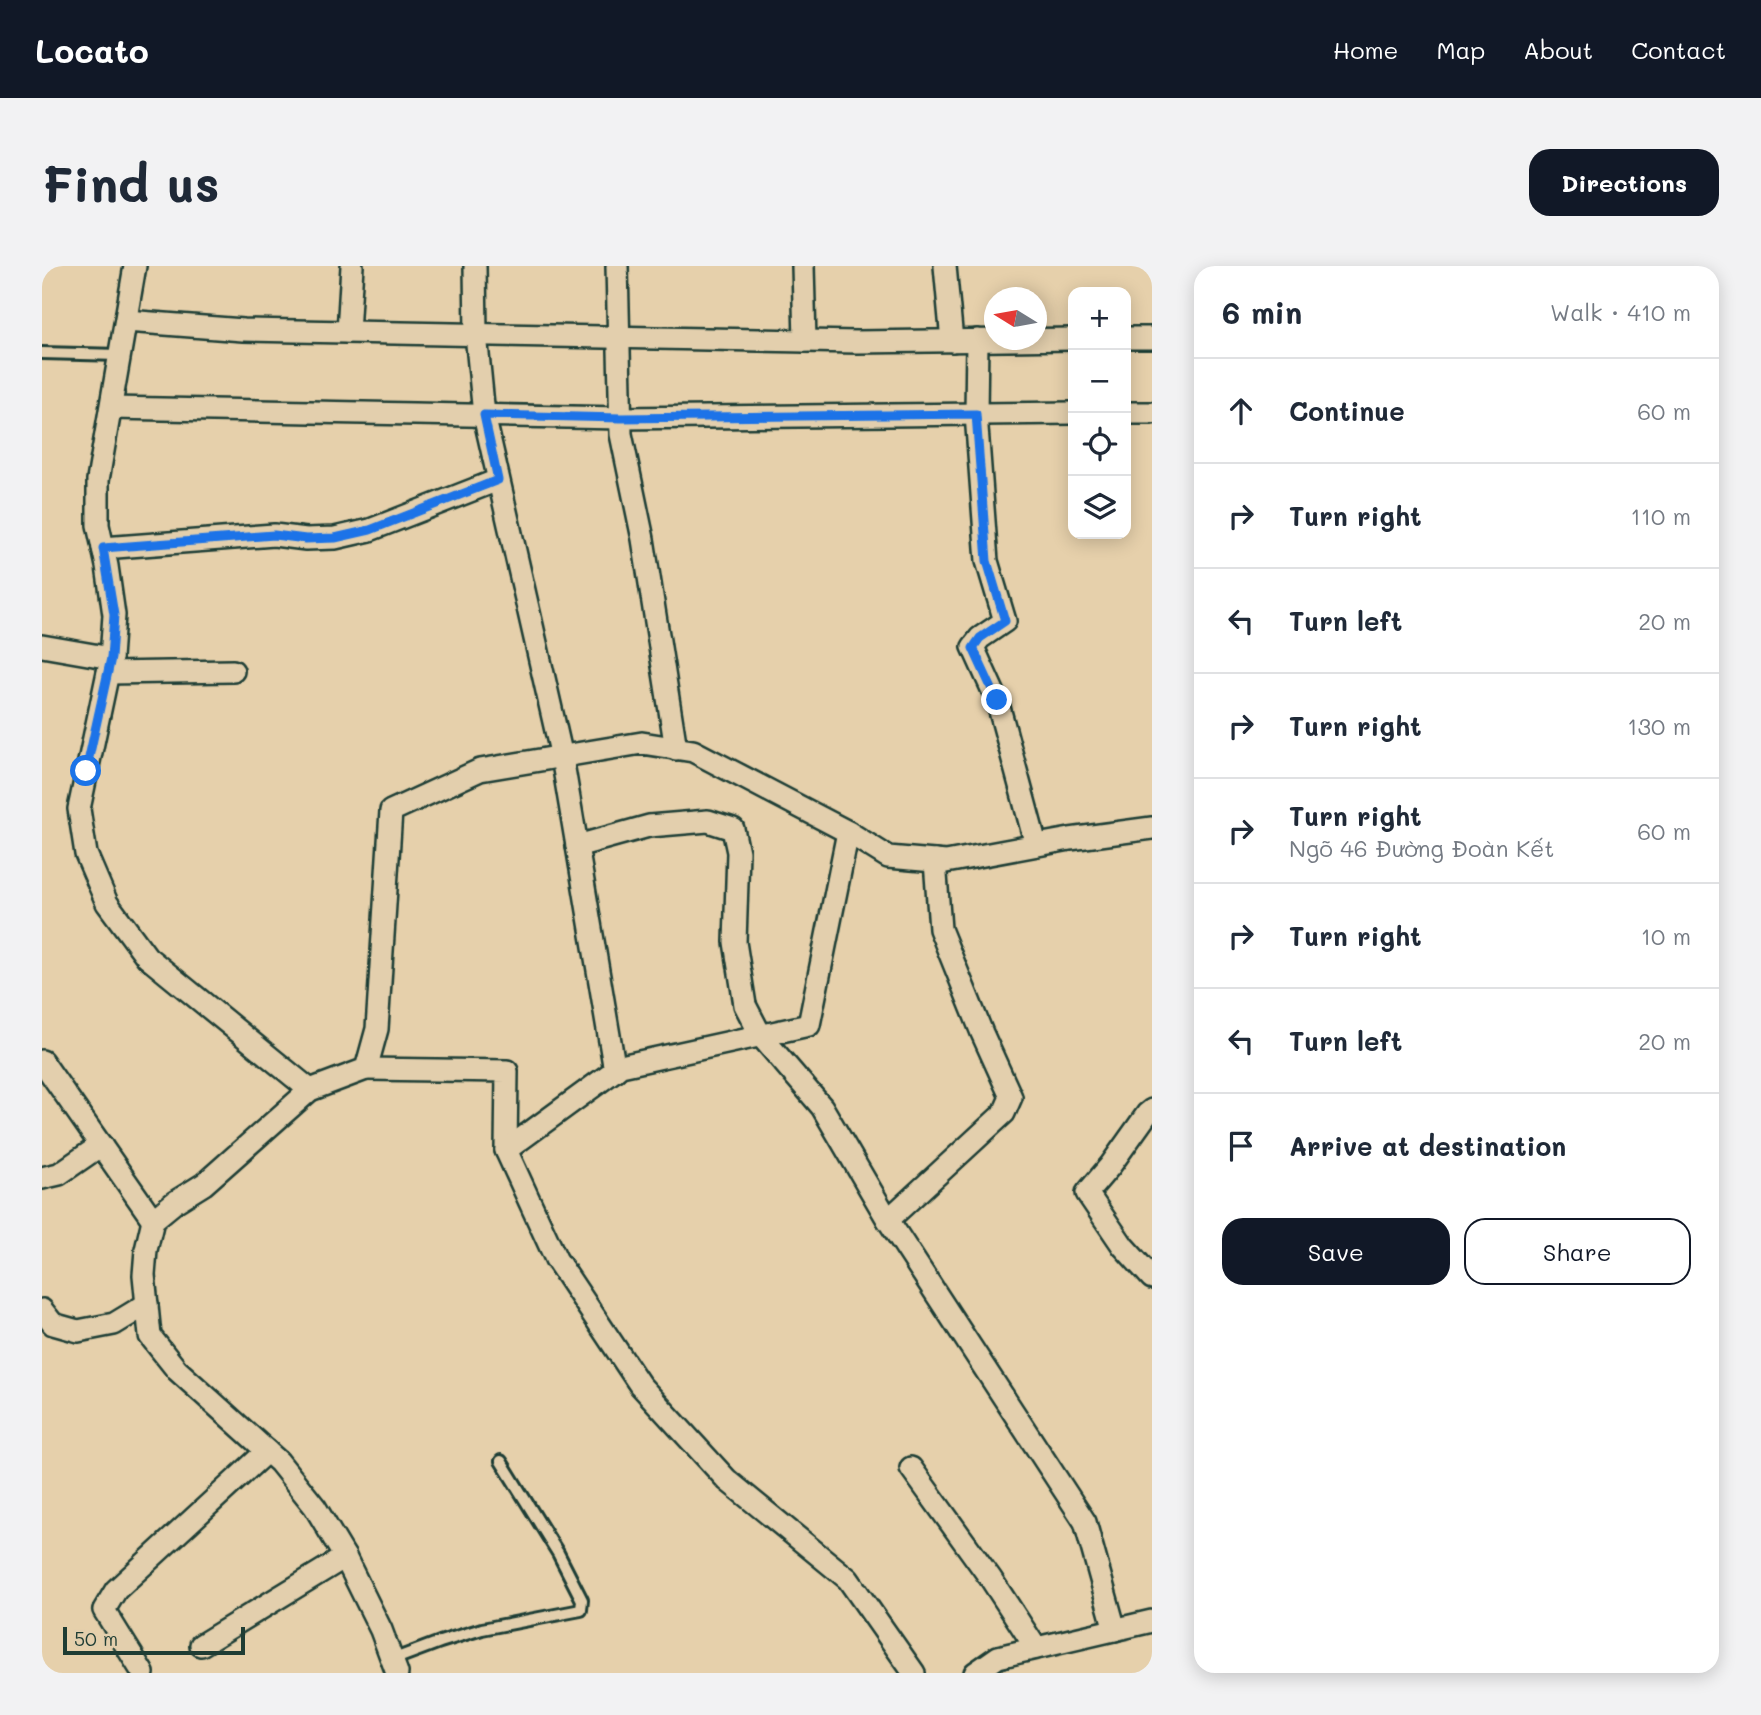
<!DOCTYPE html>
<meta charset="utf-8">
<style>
:root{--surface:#fff;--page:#f2f2f3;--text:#1f2937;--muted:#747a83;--line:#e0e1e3;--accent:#111827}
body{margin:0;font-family:Mali,sans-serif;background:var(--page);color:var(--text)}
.controls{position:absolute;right:21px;top:21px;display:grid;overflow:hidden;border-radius:14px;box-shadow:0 4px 18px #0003}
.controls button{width:63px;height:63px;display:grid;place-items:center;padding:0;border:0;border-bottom:2px solid var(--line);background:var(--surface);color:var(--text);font:35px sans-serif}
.compass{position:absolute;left:942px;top:21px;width:63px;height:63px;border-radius:50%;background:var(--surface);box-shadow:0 4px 18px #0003;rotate:281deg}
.scale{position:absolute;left:21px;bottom:18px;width:182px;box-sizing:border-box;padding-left:7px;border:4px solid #1f3d34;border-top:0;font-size:19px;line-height:24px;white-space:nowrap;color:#1f3d34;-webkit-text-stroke:5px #e3cfad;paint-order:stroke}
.stop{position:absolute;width:21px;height:21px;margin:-16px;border:5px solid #1a73e8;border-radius:50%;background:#fff}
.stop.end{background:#1a73e8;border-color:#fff;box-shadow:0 2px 7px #0008}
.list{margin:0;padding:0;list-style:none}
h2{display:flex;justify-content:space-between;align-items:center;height:91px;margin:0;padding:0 28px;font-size:30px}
h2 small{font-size:23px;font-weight:400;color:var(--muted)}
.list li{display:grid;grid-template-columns:46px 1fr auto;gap:21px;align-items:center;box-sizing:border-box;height:105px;padding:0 28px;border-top:2px solid var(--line)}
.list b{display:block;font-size:26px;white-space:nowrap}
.list p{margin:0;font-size:23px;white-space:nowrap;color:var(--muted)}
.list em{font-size:23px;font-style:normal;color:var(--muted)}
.actions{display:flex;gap:14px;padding:21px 28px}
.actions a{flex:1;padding:16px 0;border:2px solid var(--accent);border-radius:21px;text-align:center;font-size:24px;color:var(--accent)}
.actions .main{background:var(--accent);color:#fff}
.icon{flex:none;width:38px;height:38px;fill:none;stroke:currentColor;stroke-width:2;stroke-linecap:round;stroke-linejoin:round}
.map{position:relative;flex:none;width:1110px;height:1407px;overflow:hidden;border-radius:21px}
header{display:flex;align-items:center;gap:42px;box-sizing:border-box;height:98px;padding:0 35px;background:var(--accent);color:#fff}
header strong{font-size:33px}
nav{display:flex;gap:38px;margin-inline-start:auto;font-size:24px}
.intro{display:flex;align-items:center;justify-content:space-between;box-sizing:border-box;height:168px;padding:0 42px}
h1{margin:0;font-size:49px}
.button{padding:18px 32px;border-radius:21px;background:var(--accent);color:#fff;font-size:24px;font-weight:700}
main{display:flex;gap:42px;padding:0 42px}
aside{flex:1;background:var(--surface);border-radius:21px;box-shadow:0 4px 18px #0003}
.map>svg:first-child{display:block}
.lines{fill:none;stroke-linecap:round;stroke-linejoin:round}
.lane-casing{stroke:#1f3d34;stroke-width:16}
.street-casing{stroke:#1f3d34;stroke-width:26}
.lane{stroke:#e3cfad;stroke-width:10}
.street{stroke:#e3cfad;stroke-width:21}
.route{stroke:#1a73e8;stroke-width:9}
</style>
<header>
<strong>Locato</strong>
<nav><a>Home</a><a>Map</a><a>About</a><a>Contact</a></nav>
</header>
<div class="intro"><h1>Find us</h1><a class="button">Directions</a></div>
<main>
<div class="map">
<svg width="1110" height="1407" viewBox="0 0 1110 1407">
<rect width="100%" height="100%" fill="#e6d0ab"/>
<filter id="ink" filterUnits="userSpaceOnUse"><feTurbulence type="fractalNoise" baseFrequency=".0143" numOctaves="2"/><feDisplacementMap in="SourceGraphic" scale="14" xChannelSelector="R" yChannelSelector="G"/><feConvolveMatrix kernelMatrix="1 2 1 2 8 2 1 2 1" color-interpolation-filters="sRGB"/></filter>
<g filter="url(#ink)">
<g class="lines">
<defs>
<g id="lane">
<path d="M0,87L78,89"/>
<path d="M350,1394L398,1376L440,1363L539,1344L540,1334L516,1287L459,1195"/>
</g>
<g id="street">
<path d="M93,0L56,214V259L65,300L72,349L69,392L37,543L44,588L65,637L105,691L268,824"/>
<path d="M433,0L434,68L442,149L520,491L573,805"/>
<path d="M575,0L579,168L601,273L634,483"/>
<path d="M761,0L763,75"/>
<path d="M903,0L910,75"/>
<path d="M84,55L201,64L815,76L1031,73"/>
<path d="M306,66L310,0"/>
<path d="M1084,72H1110"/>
<path d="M935,74L934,148L945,295L963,355L938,372L931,381L955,434L994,579"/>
<path d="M69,142L579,152L1031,147"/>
<path d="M1084,147H1110"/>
<path d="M61,282L232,269L264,273L293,272L328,264L456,214"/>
<path d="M0,380L69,392"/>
<path d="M66,407L191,405"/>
<path d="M535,580L607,560L666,555L691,563L696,586L693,676L703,739L719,770L780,841L846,954"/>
<path d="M893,595L898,663L940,767L969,831L962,847L846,954L1043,1256L1073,1364"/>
<path d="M0,795L111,954"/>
<path d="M324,803L465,805L464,884L514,993L598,1119L685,1214L806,1313L872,1407"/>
<path d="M1110,844L1105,848L1068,900L1045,927L1081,980L1110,1012"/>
<path d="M464,884L579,800L767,759L806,566"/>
<path d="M0,912L17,908L59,879"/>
<path d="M0,1044L11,1058L36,1065L72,1058L105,1038"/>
<path d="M869,1202L949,1313L994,1382"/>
<path d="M159,1379L303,1291"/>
<path d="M101,1407L62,1344L74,1324L225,1185"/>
<path d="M355,1407L339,1364L303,1291L273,1241L237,1196L135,1104L108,1070L102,1009L104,984L111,954L133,936L162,918L268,824L324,803L335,763L349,545L438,504L600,477L651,485L806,566L846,591L904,596L1028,573L1110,562"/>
<path d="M933,1407L956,1391L1110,1355"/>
</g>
</defs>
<use href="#lane" class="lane-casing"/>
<use href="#street" class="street-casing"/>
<use href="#lane" class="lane"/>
<use href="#street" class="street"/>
</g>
</g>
<g class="lines" filter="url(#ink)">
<path class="route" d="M44,505L69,392L72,349L61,282L232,269L264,273L293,272L328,264L456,214L442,149L579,152L934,148L945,295L963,355L938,372L931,382L955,434"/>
</g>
</svg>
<div class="controls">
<button>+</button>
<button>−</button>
<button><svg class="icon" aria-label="locate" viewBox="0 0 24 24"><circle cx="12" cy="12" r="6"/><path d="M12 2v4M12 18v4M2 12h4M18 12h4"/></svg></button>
<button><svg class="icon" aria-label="layers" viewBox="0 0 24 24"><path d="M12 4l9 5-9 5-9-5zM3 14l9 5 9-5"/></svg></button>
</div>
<svg class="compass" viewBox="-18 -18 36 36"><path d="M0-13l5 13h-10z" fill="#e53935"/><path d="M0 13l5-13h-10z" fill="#747a83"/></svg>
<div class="scale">50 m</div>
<div class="stop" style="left:44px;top:505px"></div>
<div class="stop end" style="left:955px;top:434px"></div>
</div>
<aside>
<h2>6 min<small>Walk · 410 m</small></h2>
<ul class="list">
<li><svg class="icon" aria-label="ahead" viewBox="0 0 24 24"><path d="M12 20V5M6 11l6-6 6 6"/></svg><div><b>Continue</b></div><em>60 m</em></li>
<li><svg class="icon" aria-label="right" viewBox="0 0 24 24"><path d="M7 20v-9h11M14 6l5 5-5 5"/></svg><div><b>Turn right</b></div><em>110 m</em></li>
<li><svg class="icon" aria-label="left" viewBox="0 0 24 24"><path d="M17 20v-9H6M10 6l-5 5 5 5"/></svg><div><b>Turn left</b></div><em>20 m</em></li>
<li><svg class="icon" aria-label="right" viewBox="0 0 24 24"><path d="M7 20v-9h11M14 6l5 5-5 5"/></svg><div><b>Turn right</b></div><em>130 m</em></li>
<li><svg class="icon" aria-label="right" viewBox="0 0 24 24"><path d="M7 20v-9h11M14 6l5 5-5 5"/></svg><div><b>Turn right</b><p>Ngõ 46 Đường Đoàn Kết</p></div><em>60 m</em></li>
<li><svg class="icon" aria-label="right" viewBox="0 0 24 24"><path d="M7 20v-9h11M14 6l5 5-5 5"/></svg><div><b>Turn right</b></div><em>10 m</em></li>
<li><svg class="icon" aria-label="left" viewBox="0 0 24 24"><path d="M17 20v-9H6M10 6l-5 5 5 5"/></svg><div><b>Turn left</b></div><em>20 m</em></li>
<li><svg class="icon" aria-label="arrive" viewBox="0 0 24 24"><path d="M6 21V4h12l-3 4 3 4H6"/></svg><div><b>Arrive at destination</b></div></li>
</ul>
<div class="actions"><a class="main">Save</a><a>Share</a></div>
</aside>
</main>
